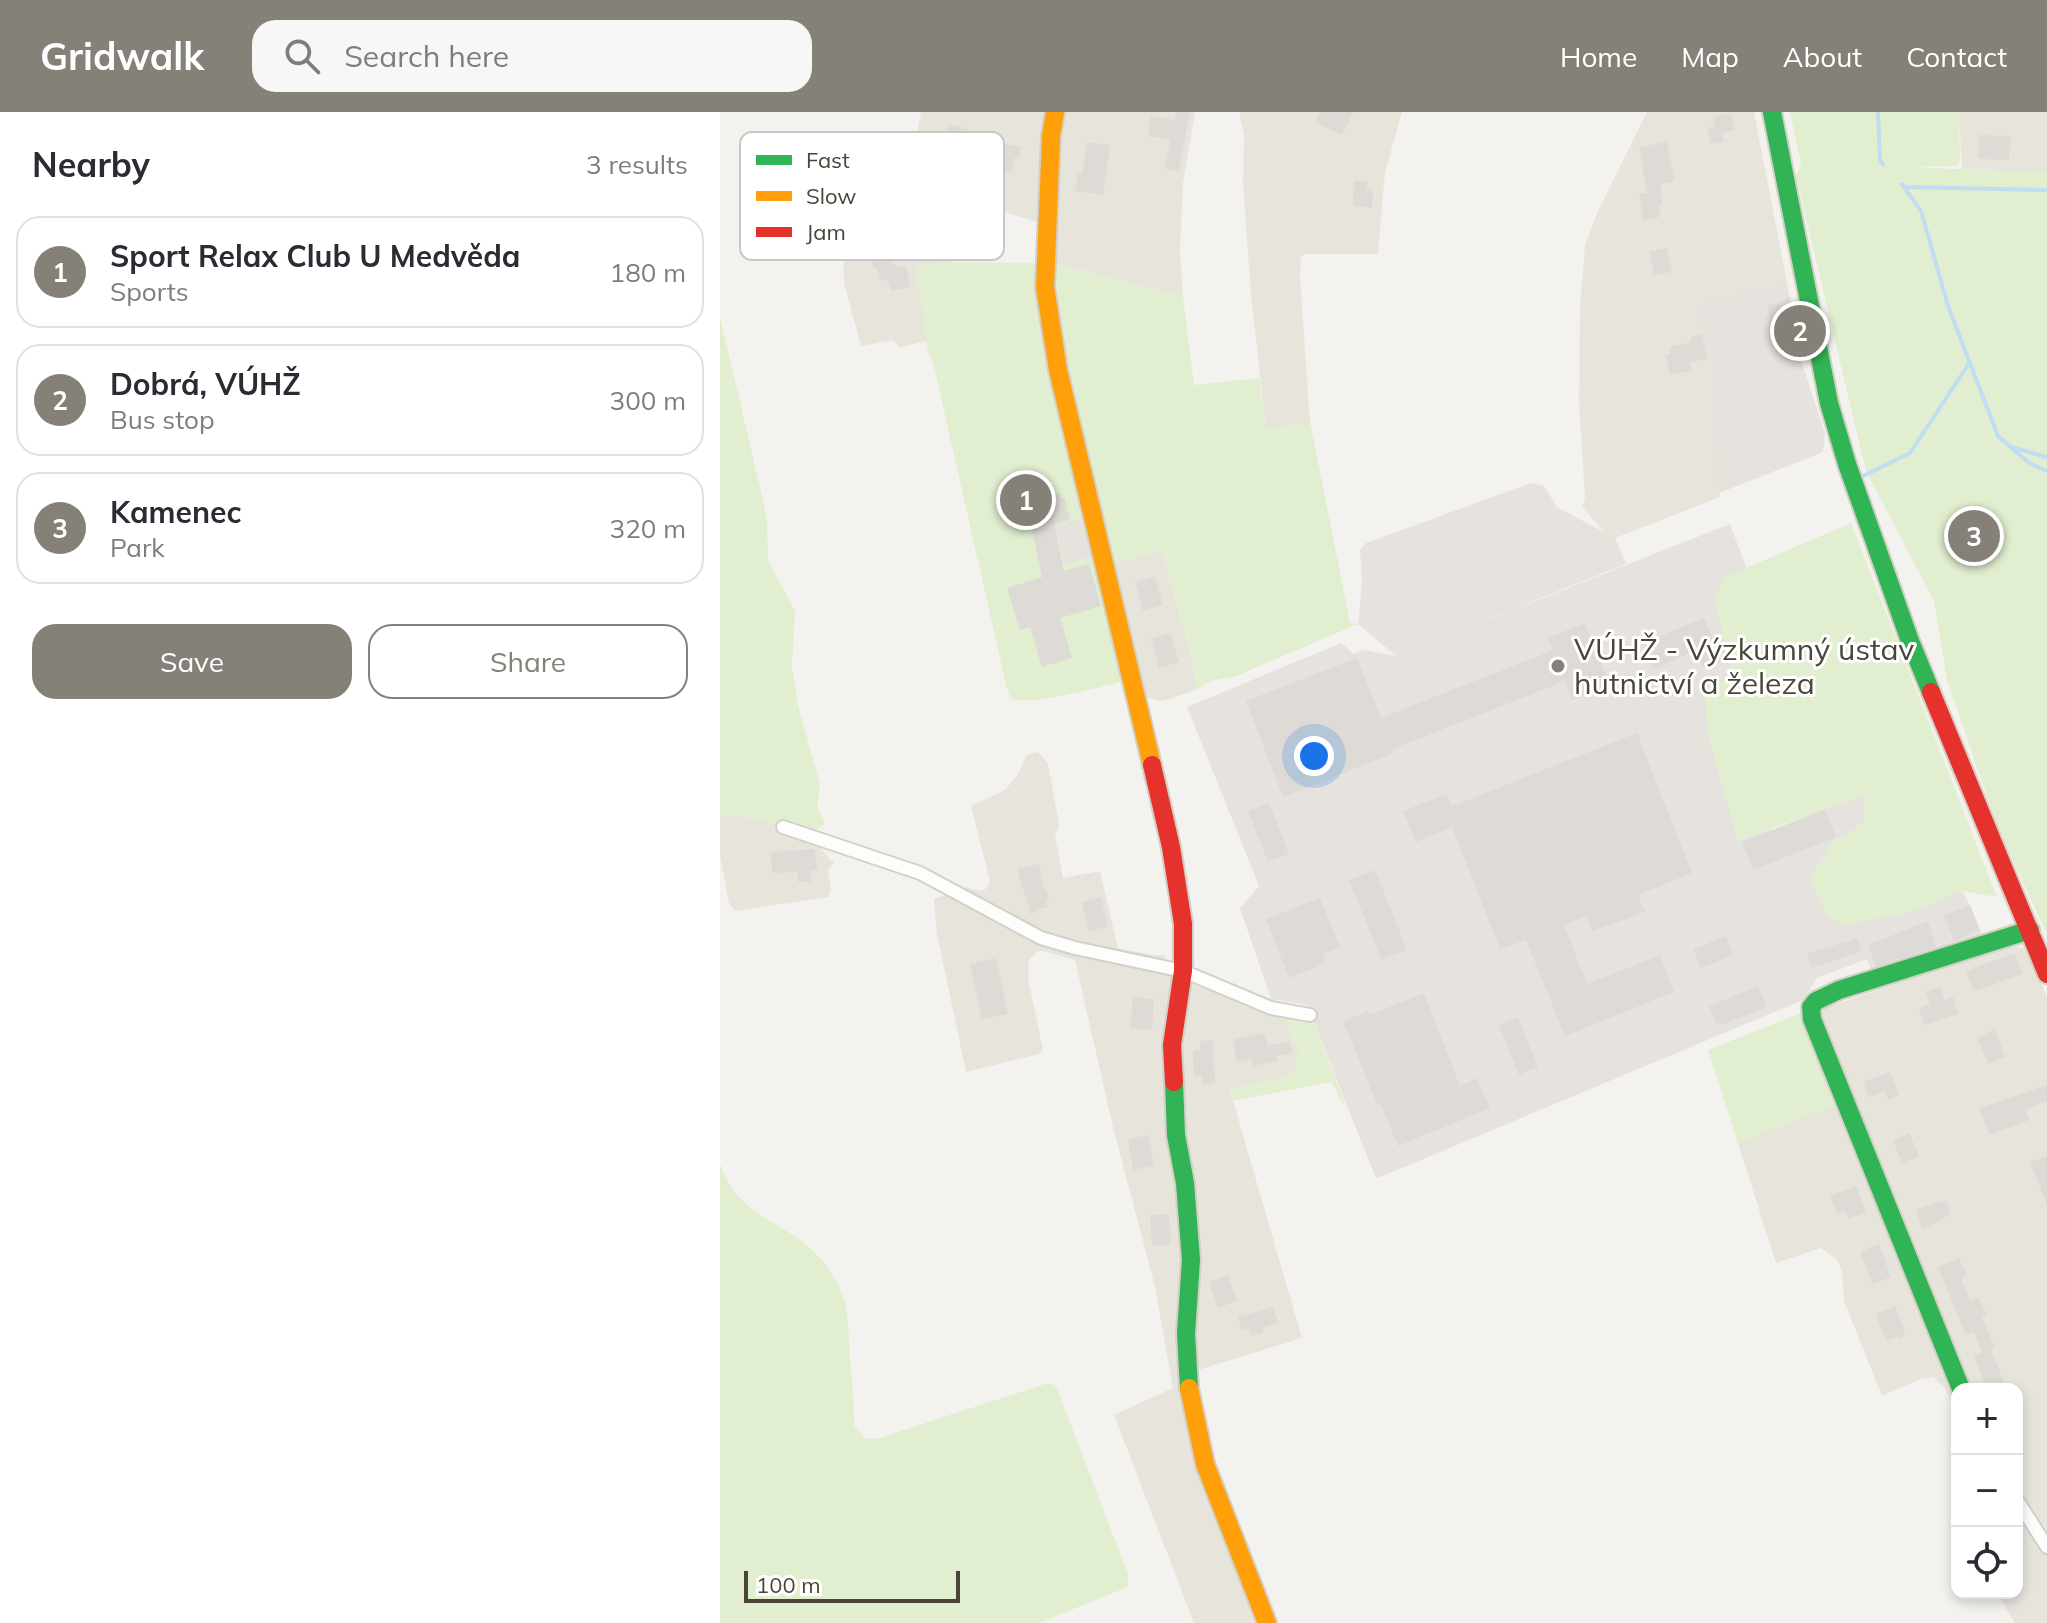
<!DOCTYPE html>
<meta charset="utf-8">
<style>
:root{--surface:#fff;--page:#f7f7f7;--text:#2b2b33;--muted:#7c7c81;--line:#e1e1e2;--accent:#868178}
body{margin:0;font-family:Mulish,sans-serif;background:var(--page);color:var(--text)}
.controls{position:absolute;right:24px;bottom:24px;display:grid;overflow:hidden;border-radius:16px;box-shadow:0 4px 12px #0003}
.controls button{width:72px;height:72px;display:grid;place-items:center;padding:0;border:0;border-bottom:2px solid var(--line);background:var(--surface);color:var(--text);font:40px sans-serif}
.scale{position:absolute;left:24px;bottom:20px;width:216px;box-sizing:border-box;padding-left:8px;border:4px solid #4b4439;border-top:0;font-size:22px;line-height:28px;white-space:nowrap;color:#4b4439;-webkit-text-stroke:6px #fff;paint-order:stroke}
.you{position:absolute;left:594px;top:644px;width:28px;height:28px;margin:-20px;border:6px solid #fff;border-radius:50%;background:#1a73e8;box-shadow:0 0 0 12px #1a73e833}
.badge{display:grid;place-items:center;width:52px;height:52px;border-radius:50%;background:var(--accent);color:#fff;font-size:26px;font-weight:700}
.pin{position:absolute;translate:-50% -50%;border:4px solid #fff;box-shadow:0 2px 8px #0006}
.list{margin:0;padding:0;list-style:none}
h2{display:flex;justify-content:space-between;align-items:center;height:104px;margin:0;padding:0 32px;font-size:34px}
h2 small{font-size:26px;font-weight:400;color:var(--muted)}
.list li{display:grid;grid-template-columns:52px 1fr auto;gap:24px;align-items:center;box-sizing:border-box;height:112px;margin:0 16px 16px;padding:0 16px;border:2px solid var(--line);border-radius:24px}
.list b{display:block;font-size:30px;white-space:nowrap}
.list p{margin:0;font-size:26px;white-space:nowrap;color:var(--muted)}
.list em{font-size:26px;font-style:normal;color:var(--muted)}
.actions{display:flex;gap:16px;padding:24px 32px}
.actions a{flex:1;padding:18px 0;border:2px solid var(--accent);border-radius:24px;text-align:center;font-size:28px;color:var(--accent)}
.actions .main{background:var(--accent);color:#fff}
.icon{flex:none;width:44px;height:44px;fill:none;stroke:currentColor;stroke-width:2;stroke-linecap:round;stroke-linejoin:round}
.map{position:relative;flex:none;width:1327px;height:1511px;overflow:hidden}
header{display:flex;align-items:center;gap:48px;box-sizing:border-box;height:112px;padding:0 40px;background:var(--accent);color:#fff}
header strong{font-size:38px}
nav{display:flex;gap:44px;margin-inline-start:auto;font-size:28px}
.search{width:560px;height:72px;background:var(--page);display:flex;align-items:center;gap:20px;box-sizing:border-box;padding:0 28px;border-radius:24px;color:var(--muted);font-size:30px}
main{display:flex}
aside{flex:1;background:var(--surface)}
.map>svg:first-child{display:block}
.residential{fill:#e7e4dc}
.industrial{fill:#e6e2de}
.green{fill:#e1eecf}
.parking{fill:#e6e3df}
.lines{fill:none;stroke-linecap:round;stroke-linejoin:round}
.stream{stroke:#c0ddf1;stroke-width:4}
.building{fill:#dedbd6}
.street-casing{stroke:#d2d0cb;stroke-width:16}
.fast-casing{stroke:#d3cfc5;stroke-width:22}
.slow-casing{stroke:#d3cfc5;stroke-width:22}
.jam-casing{stroke:#d3cfc5;stroke-width:22}
.street{stroke:#fdfdfc;stroke-width:12}
.fast{stroke:#30b455;stroke-width:18}
.slow{stroke:#ff9f0a;stroke-width:18}
.jam{stroke:#e5322d;stroke-width:18}
.poi-dot{fill:#868178;stroke:#fff;stroke-width:3}
.labels{text-anchor:middle;dominant-baseline:central;stroke-width:6;stroke-linejoin:round;paint-order:stroke}
.poi-label{font-size:30px;fill:#4b4439;stroke:#fff;text-anchor:start}
.key{fill:#fff;stroke:#c9c7c4;stroke-width:2}
.key-label{font-size:22px;fill:#4b4439}
</style>
<header>
<strong>Gridwalk</strong>
<div class="search"><svg class="icon" aria-label="search" viewBox="0 0 24 24"><circle cx="10" cy="10" r="6"/><path d="M15 15l6 6"/></svg>Search here</div>
<nav><a>Home</a><a>Map</a><a>About</a><a>Contact</a></nav>
</header>
<main>
<aside>
<h2>Nearby<small>3 results</small></h2>
<ul class="list">
<li><span class="badge">1</span><div><b>Sport Relax Club U Medvěda</b><p>Sports</p></div><em>180 m</em></li>
<li><span class="badge">2</span><div><b>Dobrá, VÚHŽ</b><p>Bus stop</p></div><em>300 m</em></li>
<li><span class="badge">3</span><div><b>Kamenec</b><p>Park</p></div><em>320 m</em></li>
</ul>
<div class="actions"><a class="main">Save</a><a>Share</a></div>
</aside>
<div class="map">
<svg width="1327" height="1511" viewBox="0 0 1327 1511">
<rect width="100%" height="100%" fill="#f4f2ee"/>
<g class="residential">
<path d="M201,0H475L463,71L460,138L463,185L334,151L321,111L231,84L230,150L196,153L207,229L179,235L173,228L141,234L124,171L123,136L163,124L176,115L181,106Z"/>
<path d="M519,0H682L665,60L658,142H587L581,144L580,165L590,310L546,318L531,182L523,72L524,23Z"/>
<path d="M927,0H1034L1067,171L976,192L992,258L1000,385L895,426L885,421L862,395L865,385L859,290L860,193L865,133L878,99Z"/>
<path d="M1239,0H1327V61L1242,57Z"/>
<path d="M441,439L472,543L476,578L443,589L428,586L424,582L391,451Z"/>
<path d="M318,640L328,651L339,713L335,724L343,766L380,759L398,836L436,844L444,842L454,866L563,904L580,941L579,952L568,965L513,976L511,982L582,1226L475,1259L476,1284L489,1333L557,1511H474L394,1303L453,1276L435,1175L393,1015L355,848L322,839L317,840L309,848L308,867L321,928L323,937L320,942L246,960L217,822L214,787L247,775L258,779L266,777L270,769L251,694L285,678L298,662L306,644Z"/>
<path d="M0,703L33,706L93,720L99,735L114,751L108,758L111,777L108,785L15,799L9,791L0,743Z"/>
<path d="M1290,834L1308,837L1327,886V1511H1295L1277,1481H1297V1277H1237V1300L1224,1275L1213,1265L1201,1267L1162,1284L1124,1189L1122,1159L1117,1148L1101,1136L1056,1151L1018,1031L1120,990L1095,899Z"/>
</g>
<g class="industrial">
<path d="M1067,171L1081,248L1105,322L1103,340L999,381L992,258L975,192Z"/>
<path d="M1010,412L1075,587L1050,719L1145,682L1192,799L1243,779L1266,832L1155,868L1147,847L1097,866L1083,888L658,1066L655,1064L587,893L551,887L520,796L539,774L467,595L621,531L634,542L644,538L676,544Z"/>
</g>
<g class="green">
<path d="M1070,0H1239L1240,50L1236,54L1191,55L1327,61V822L1278,716L1227,568L1214,489L1146,359L1076,64L1081,52Z"/>
<path d="M230,150L322,151L406,569C382,574 310,595 291,587L287,577L213,250L208,240L196,153Z"/>
<path d="M334,151L463,185L474,273L539,266L546,318L590,310L630,511L638,512L516,564L491,569L476,578L472,542L441,439L391,451C368,352 342,253 334,151Z"/>
<path d="M0,205L43,388L47,409L48,448L75,499L72,554L78,593L100,672L97,694L105,712L93,720L33,706L0,703Z"/>
<path d="M1131,411L1277,785L1243,779L1192,800L1124,813L1108,804L1090,767L1112,731L1143,711L1145,683L1018,729L990,631L984,582L1012,561L995,490L1003,466Z"/>
<path d="M1081,901L1089,909L1121,990L1018,1031L988,938Z"/>
<path d="M563,904L593,910L625,991H623L611,970L512,989V976L568,965C588,941 574,929 563,904Z"/>
<path d="M0,1052C16,1094 38,1100 73,1123C99,1139 123,1170 127,1202C129,1216 129,1231 130,1245C132,1268 134,1290 134,1313L146,1327L160,1326L322,1273L330,1271L336,1274L408,1462V1475L319,1511H0Z"/>
</g>
<g class="parking">
<path d="M811,371L824,374L837,395L895,426L906,452L676,544L638,512L642,470L640,438L646,431Z"/>
<path d="M366,406L374,444L344,452L335,414Z"/>
</g>
<g class="lines">
<g class="stream">
<path d="M1158,0L1160,49L1163,52"/>
<path d="M1182,72L1201,99L1228,194L1278,324L1309,351L1327,359"/>
<path d="M1185,75L1327,78"/>
<path d="M1291,335L1327,345"/>
<path d="M1143,364L1190,341L1250,250"/>
</g>
</g>
<g class="building">
<path d="M456,0H470L459,59L445,57L450,28L428,24L431,4L455,8Z"/>
<path d="M600,0H633L622,23L595,10Z"/>
<path d="M1011,1L1015,18L1002,21L1004,30L991,32L987,16L995,14L993,5Z"/>
<path d="M228,12L253,19L249,33L224,26Z"/>
<path d="M1259,23L1291,24L1289,48L1258,47Z"/>
<path d="M367,30L390,33L383,83L355,79L358,61L362,62Z"/>
<path d="M947,30L955,69L940,72L943,93L939,94L940,103L937,106L923,108L919,82L927,81L919,35Z"/>
<path d="M284,32L301,35L300,46L295,45L292,61L280,58Z"/>
<path d="M634,69H647V77H653L652,96L633,94Z"/>
<path d="M947,136L952,160L934,163L929,140Z"/>
<path d="M168,137L171,152H175L177,156L186,154L191,175L171,179L168,168L160,169L157,156H153L151,139Z"/>
<path d="M1060,191L1069,238L1057,241L1047,193Z"/>
<path d="M982,222L987,246L970,251L972,259L950,263L946,243L951,242L949,235L971,230L970,225Z"/>
<path d="M340,381L341,386H345L350,408L334,412L344,459L369,452L381,494L340,506L352,546L322,555L310,515L300,518L287,476L322,465L311,412L294,415L288,388L307,385L308,388Z"/>
<path d="M435,464L443,493L423,499L415,470Z"/>
<path d="M984,506L996,534L1002,532L1006,548L985,557L983,553H981L975,539L933,557L923,531Z"/>
<path d="M865,511L890,573L852,588L845,569L673,637L674,641L563,685L526,589L637,546L661,606L833,538L828,526Z"/>
<path d="M451,521L459,550L439,556L431,527Z"/>
<path d="M917,621L972,761L918,783L925,800L872,819L866,804L844,813L867,872L940,843L954,880L845,924L806,828L780,837L732,715L696,730L683,699L727,682L731,693L738,692Z"/>
<path d="M549,691L569,742L548,750L528,699Z"/>
<path d="M1105,697L1116,725L1033,758L1022,730Z"/>
<path d="M95,737L97,758L90,759L91,770H78V760L52,761L51,740Z"/>
<path d="M319,752L324,778L326,777L329,787L326,790L328,795L317,797L311,803L297,756Z"/>
<path d="M655,758L687,838L661,847L629,768Z"/>
<path d="M381,785L388,815L369,819L362,790Z"/>
<path d="M600,786L620,835L602,842L606,851L569,866L546,807Z"/>
<path d="M1250,793L1260,818L1234,829L1224,803Z"/>
<path d="M1208,809L1216,835L1156,854L1148,833Z"/>
<path d="M1006,824L1014,843L981,856L973,837Z"/>
<path d="M1137,826L1141,840L1091,856L1087,842Z"/>
<path d="M1295,841L1303,862L1254,879L1246,859Z"/>
<path d="M276,846L288,902L262,907L250,852Z"/>
<path d="M1038,874L1047,895L998,914L989,894Z"/>
<path d="M1220,875L1224,888L1233,885L1238,902L1204,913L1199,896L1210,892L1206,880Z"/>
<path d="M704,881L740,974L757,966L770,996L678,1034L660,990L657,992L623,909L648,899L650,903Z"/>
<path d="M413,885L434,887L432,918L410,916Z"/>
<path d="M798,905L818,955L799,963L779,913Z"/>
<path d="M1275,917L1285,945L1268,951L1257,926Z"/>
<path d="M545,921L548,934L570,929L572,941L557,944L558,949L533,954L531,947L517,950L513,927Z"/>
<path d="M493,928L495,971L483,972L482,964L474,965L473,938H481L480,929Z"/>
<path d="M1170,960L1179,983L1168,988L1165,980L1149,985L1144,970Z"/>
<path d="M1327,973V989L1305,997L1309,1008L1269,1023L1259,996Z"/>
<path d="M1189,1021L1199,1044L1182,1051L1173,1028Z"/>
<path d="M429,1023L434,1054L413,1058L408,1027Z"/>
<path d="M1327,1044V1091H1326L1310,1050Z"/>
<path d="M1136,1074L1146,1100L1129,1107L1125,1098L1117,1102L1110,1084Z"/>
<path d="M1226,1088L1231,1102L1202,1118L1196,1097Z"/>
<path d="M449,1102L451,1132L432,1134L430,1103Z"/>
<path d="M1159,1132L1171,1165L1153,1172L1140,1140Z"/>
<path d="M1239,1146L1247,1163L1241,1166L1250,1189L1259,1186L1267,1204L1262,1205L1275,1236L1271,1238L1287,1277H1267L1254,1244L1262,1241L1254,1220L1246,1223L1218,1155Z"/>
<path d="M508,1163L517,1189L498,1196L489,1170Z"/>
<path d="M1175,1194L1185,1219L1181,1227L1176,1225L1166,1229L1156,1202Z"/>
<path d="M553,1195L558,1211L542,1216L543,1220L531,1224L529,1216L522,1218L518,1205Z"/>
</g>
<g class="lines">
<defs>
<g id="street">
<path d="M63,715L200,761L321,826L355,836L463,859L551,896L590,903"/>
<path d="M1297,1388L1327,1435"/>
</g>
<g id="fast">
<path d="M1052,0L1109,291L1127,352L1190,529L1211,580"/>
<path d="M454,970L456,1023L465,1071L471,1148L466,1221L469,1276"/>
<path d="M1241,1277L1092,907L1091,895L1096,889L1119,878L1310,818"/>
</g>
<g id="slow">
<path d="M335,0L331,24L325,175L338,258L432,653"/>
<path d="M469,1276L485,1352L547,1511"/>
</g>
<g id="jam">
<path d="M1211,580L1327,862"/>
<path d="M432,653L451,735L463,812V859L452,933L454,970"/>
</g>
</defs>
<use href="#street" class="street-casing"/>
<use href="#fast" class="fast-casing"/>
<use href="#slow" class="slow-casing"/>
<use href="#jam" class="jam-casing"/>
<use href="#street" class="street"/>
<use href="#fast" class="fast"/>
<use href="#slow" class="slow"/>
<use href="#jam" class="jam"/>
</g>
<circle class="poi-dot" cx="838" cy="554" r="8"/>
<g class="labels">
<g class="poi-label">
<text x="854" y="537">VÚHŽ - Výzkumný ústav<tspan x="854" dy="34">hutnictví a železa</tspan></text>
</g>
</g>
<rect x="20" y="20" width="264" height="128" rx="12" class="key"/>
<rect x="36" y="43" width="36" height="10" fill="#30b455"/>
<rect x="36" y="79" width="36" height="10" fill="#ff9f0a"/>
<rect x="36" y="115" width="36" height="10" fill="#e5322d"/>
<g class="key-label">
<text x="86" y="56">Fast</text>
<text x="86" y="92">Slow</text>
<text x="86" y="128">Jam</text>
</g>
</svg>
<div class="controls">
<button>+</button>
<button>−</button>
<button><svg class="icon" aria-label="locate" viewBox="0 0 24 24"><circle cx="12" cy="12" r="6"/><path d="M12 2v4M12 18v4M2 12h4M18 12h4"/></svg></button>
</div>
<div class="scale">100 m</div>
<div class="you"></div>
<div class="pin badge" style="left:306px;top:388px">1</div>
<div class="pin badge" style="left:1080px;top:219px">2</div>
<div class="pin badge" style="left:1254px;top:424px">3</div>
</div>
</main>
